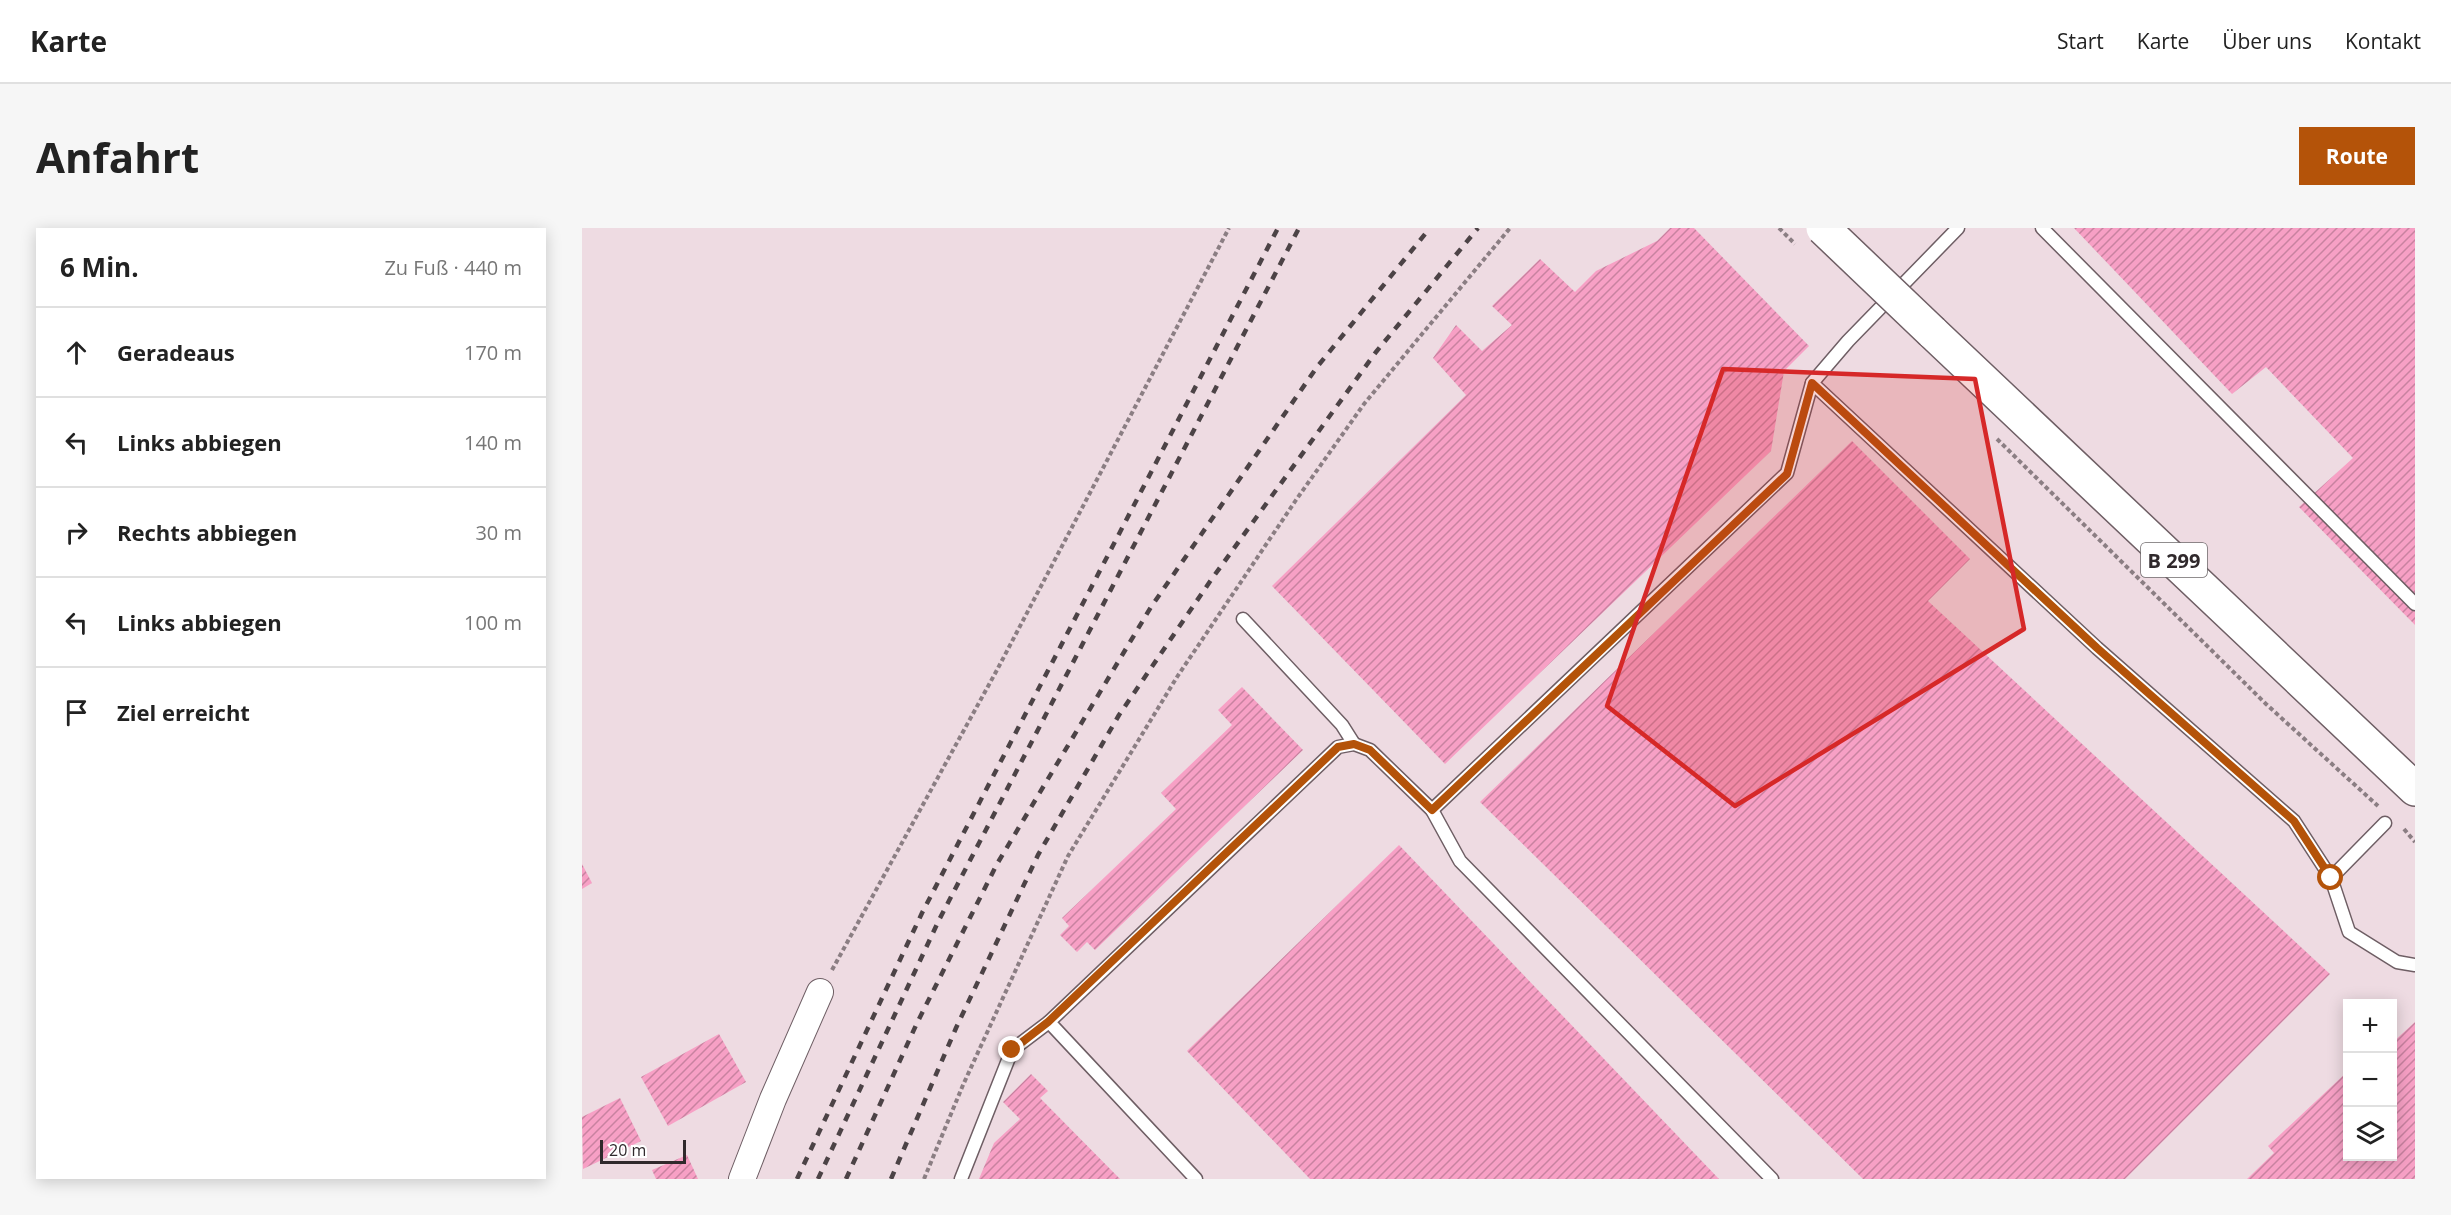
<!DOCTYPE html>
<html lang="de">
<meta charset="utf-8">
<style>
:root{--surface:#fff;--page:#f6f6f6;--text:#222;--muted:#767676;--line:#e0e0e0;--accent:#b45309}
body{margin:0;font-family:"Open Sans",sans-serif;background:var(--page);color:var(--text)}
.controls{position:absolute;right:18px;bottom:18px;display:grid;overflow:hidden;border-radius:0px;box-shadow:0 3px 15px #0003}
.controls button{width:54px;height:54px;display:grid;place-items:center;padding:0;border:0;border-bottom:2px solid var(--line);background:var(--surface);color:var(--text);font:30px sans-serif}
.scale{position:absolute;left:18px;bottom:15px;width:86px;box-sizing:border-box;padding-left:6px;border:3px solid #30292c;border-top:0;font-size:16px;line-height:21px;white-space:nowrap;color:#30292c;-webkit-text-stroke:4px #fff;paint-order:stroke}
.stop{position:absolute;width:18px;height:18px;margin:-14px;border:4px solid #b45309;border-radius:50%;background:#fff}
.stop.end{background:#b45309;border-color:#fff;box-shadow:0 2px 6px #0008}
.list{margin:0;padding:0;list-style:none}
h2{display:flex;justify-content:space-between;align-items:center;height:78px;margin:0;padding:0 24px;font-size:26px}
h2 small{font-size:20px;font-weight:400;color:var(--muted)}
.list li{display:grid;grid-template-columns:39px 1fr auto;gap:18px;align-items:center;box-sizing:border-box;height:90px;padding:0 24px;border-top:2px solid var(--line)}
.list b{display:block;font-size:22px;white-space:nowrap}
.list em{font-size:20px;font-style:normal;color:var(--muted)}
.icon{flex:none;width:33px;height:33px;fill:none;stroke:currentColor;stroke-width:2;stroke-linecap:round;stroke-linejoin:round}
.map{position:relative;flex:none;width:1833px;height:951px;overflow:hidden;border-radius:0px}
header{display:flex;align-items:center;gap:36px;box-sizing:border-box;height:84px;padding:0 30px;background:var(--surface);border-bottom:2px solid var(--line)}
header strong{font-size:28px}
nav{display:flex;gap:33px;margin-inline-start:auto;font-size:21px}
.intro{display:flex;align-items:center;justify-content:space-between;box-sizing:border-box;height:144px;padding:0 36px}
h1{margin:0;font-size:42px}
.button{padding:15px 27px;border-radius:0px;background:var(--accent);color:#fff;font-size:21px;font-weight:700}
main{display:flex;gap:36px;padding:0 36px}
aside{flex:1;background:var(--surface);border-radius:0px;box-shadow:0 3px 15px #0003}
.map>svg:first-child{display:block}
.building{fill:url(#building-hatch)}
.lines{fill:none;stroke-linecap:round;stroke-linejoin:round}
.lane-casing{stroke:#6e5e64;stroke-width:15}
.street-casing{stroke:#6e5e64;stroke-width:28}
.primary-casing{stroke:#6e5e64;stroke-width:36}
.path{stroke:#8b7e83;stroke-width:4;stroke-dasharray:4.5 3;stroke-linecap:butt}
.lane{stroke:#fff;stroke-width:12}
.street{stroke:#fff;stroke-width:26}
.primary{stroke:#fff;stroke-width:33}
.rail{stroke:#4c4346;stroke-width:4.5;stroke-dasharray:8 8;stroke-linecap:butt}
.primary-bridge-casing{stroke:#6e5e64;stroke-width:36;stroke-linecap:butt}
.path-bridge{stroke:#8b7e83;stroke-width:4;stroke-dasharray:4.5 3;stroke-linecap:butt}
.primary-bridge{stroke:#fff;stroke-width:33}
.route{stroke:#b45309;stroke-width:8}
.marked{fill:#d62828;fill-opacity:0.2;stroke:#d62828;stroke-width:4.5;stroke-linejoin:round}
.labels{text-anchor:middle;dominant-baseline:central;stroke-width:4.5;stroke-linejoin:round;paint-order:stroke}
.shield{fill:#fff;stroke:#6e696b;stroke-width:1.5}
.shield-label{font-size:20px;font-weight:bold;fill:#30292c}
</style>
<header>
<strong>Karte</strong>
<nav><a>Start</a><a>Karte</a><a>Über uns</a><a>Kontakt</a></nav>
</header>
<div class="intro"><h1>Anfahrt</h1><a class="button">Route</a></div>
<main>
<aside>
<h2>6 Min.<small>Zu Fuß · 440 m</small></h2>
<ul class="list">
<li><svg class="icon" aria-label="ahead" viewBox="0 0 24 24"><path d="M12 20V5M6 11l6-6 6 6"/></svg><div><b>Geradeaus</b></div><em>170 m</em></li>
<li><svg class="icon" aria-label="left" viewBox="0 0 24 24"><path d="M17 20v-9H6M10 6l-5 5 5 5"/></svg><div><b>Links abbiegen</b></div><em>140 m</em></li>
<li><svg class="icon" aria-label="right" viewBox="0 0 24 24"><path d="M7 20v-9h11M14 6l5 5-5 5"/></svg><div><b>Rechts abbiegen</b></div><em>30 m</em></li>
<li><svg class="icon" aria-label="left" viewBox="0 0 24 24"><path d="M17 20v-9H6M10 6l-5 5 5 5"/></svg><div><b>Links abbiegen</b></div><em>100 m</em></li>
<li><svg class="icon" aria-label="arrive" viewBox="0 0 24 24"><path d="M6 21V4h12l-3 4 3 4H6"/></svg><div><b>Ziel erreicht</b></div></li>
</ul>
</aside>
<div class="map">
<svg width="1833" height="951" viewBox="0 0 1833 951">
<defs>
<pattern id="building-hatch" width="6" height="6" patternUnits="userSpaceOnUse" patternTransform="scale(1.5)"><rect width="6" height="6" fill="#f7a0c5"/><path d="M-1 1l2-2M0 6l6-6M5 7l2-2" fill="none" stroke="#c882a0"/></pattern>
</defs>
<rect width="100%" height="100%" fill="#eedbe2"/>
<g class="building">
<path d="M1088,0H1112L1227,118L1202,143L1189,223L863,536L690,358L884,167L851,130L874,97L900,123L930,97L910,78L958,31L993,64L1014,43L1075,13Z"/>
<path d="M1492,0H1833V397L1717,279L1771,230L1684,139L1650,166Z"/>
<path d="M1270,213L1388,331L1346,373L1748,746L1543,951H1281L898,574Z"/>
<path d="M660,459L721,522L513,722L505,714L495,724L478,707L487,698L480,690L594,581L579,565L650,497L636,482Z"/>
<path d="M817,617L1137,951H728L605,823Z"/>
<path d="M0,636L10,655L0,661Z"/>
<path d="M1833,794V951H1665L1692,925L1686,918L1766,843V928H1810V815Z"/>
<path d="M137,806L164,854L86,898L59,849Z"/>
<path d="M449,846L466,863L458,870L538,951H397L412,915L438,891L421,874Z"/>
<path d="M38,870L59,913L1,941L0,889Z"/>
<path d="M105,927L116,951H74L70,942Z"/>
</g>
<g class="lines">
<defs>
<g id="lane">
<path d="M1460,0L1833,376"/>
<path d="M1230,155L1515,420L1712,593L1749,650L1767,704L1815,734L1833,737"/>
<path d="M661,391L760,497L772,516"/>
<path d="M850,582L878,633L1190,951"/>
<path d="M1749,650L1803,595"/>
<path d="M379,951L430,822L467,794"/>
<path d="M614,951L467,794L756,519L772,516L788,522L850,582L1205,245L1230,155L1266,113L1376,0"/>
</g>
<path id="street" d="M160,951L191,871L238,764"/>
<path id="primary" d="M1350,104L1833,561"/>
</defs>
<use href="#lane" class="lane-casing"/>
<use href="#street" class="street-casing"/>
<use href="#primary" class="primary-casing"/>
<g class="path">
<path d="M1415,211L1684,476L1796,578"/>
<path d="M1822,601L1833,614"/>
<path d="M250,742L415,442L647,0"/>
<path d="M342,951L381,857L486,628L595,449L714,272L782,176L928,0"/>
</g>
<use href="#lane" class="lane"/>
<use href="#street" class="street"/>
<use href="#primary" class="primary"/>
<g class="rail">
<path d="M215,951L340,685L696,0"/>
<path d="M236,951L357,692L717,0"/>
<path d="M264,951L335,795L415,636L569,379L735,139L848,0"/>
<path d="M309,951L374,800L456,627L537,487L629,352L794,124L896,0"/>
</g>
<defs>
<path id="primary-bridge" d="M1241,0L1350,104"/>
</defs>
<use href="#primary-bridge" class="primary-bridge-casing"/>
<path class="path-bridge" d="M1197,0L1213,16"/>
<use href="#primary-bridge" class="primary-bridge"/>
</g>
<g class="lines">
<path class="route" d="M430,822L466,794L756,519L772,516L788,522L850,582L1205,246L1230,155L1515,420L1712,593L1749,650"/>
</g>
<path class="marked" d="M1141,141L1393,151L1442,401L1153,578L1025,478Z"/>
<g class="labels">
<rect class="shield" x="1559" y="315" width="66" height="34" rx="4.5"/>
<g class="shield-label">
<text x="1592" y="332">B 299</text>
</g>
</g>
</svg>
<div class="controls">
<button>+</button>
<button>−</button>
<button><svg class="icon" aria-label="layers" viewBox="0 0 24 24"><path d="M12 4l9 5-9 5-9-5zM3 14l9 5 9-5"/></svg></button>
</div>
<div class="scale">20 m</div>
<div class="stop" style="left:1749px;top:650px"></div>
<div class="stop end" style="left:430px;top:822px"></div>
</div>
</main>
